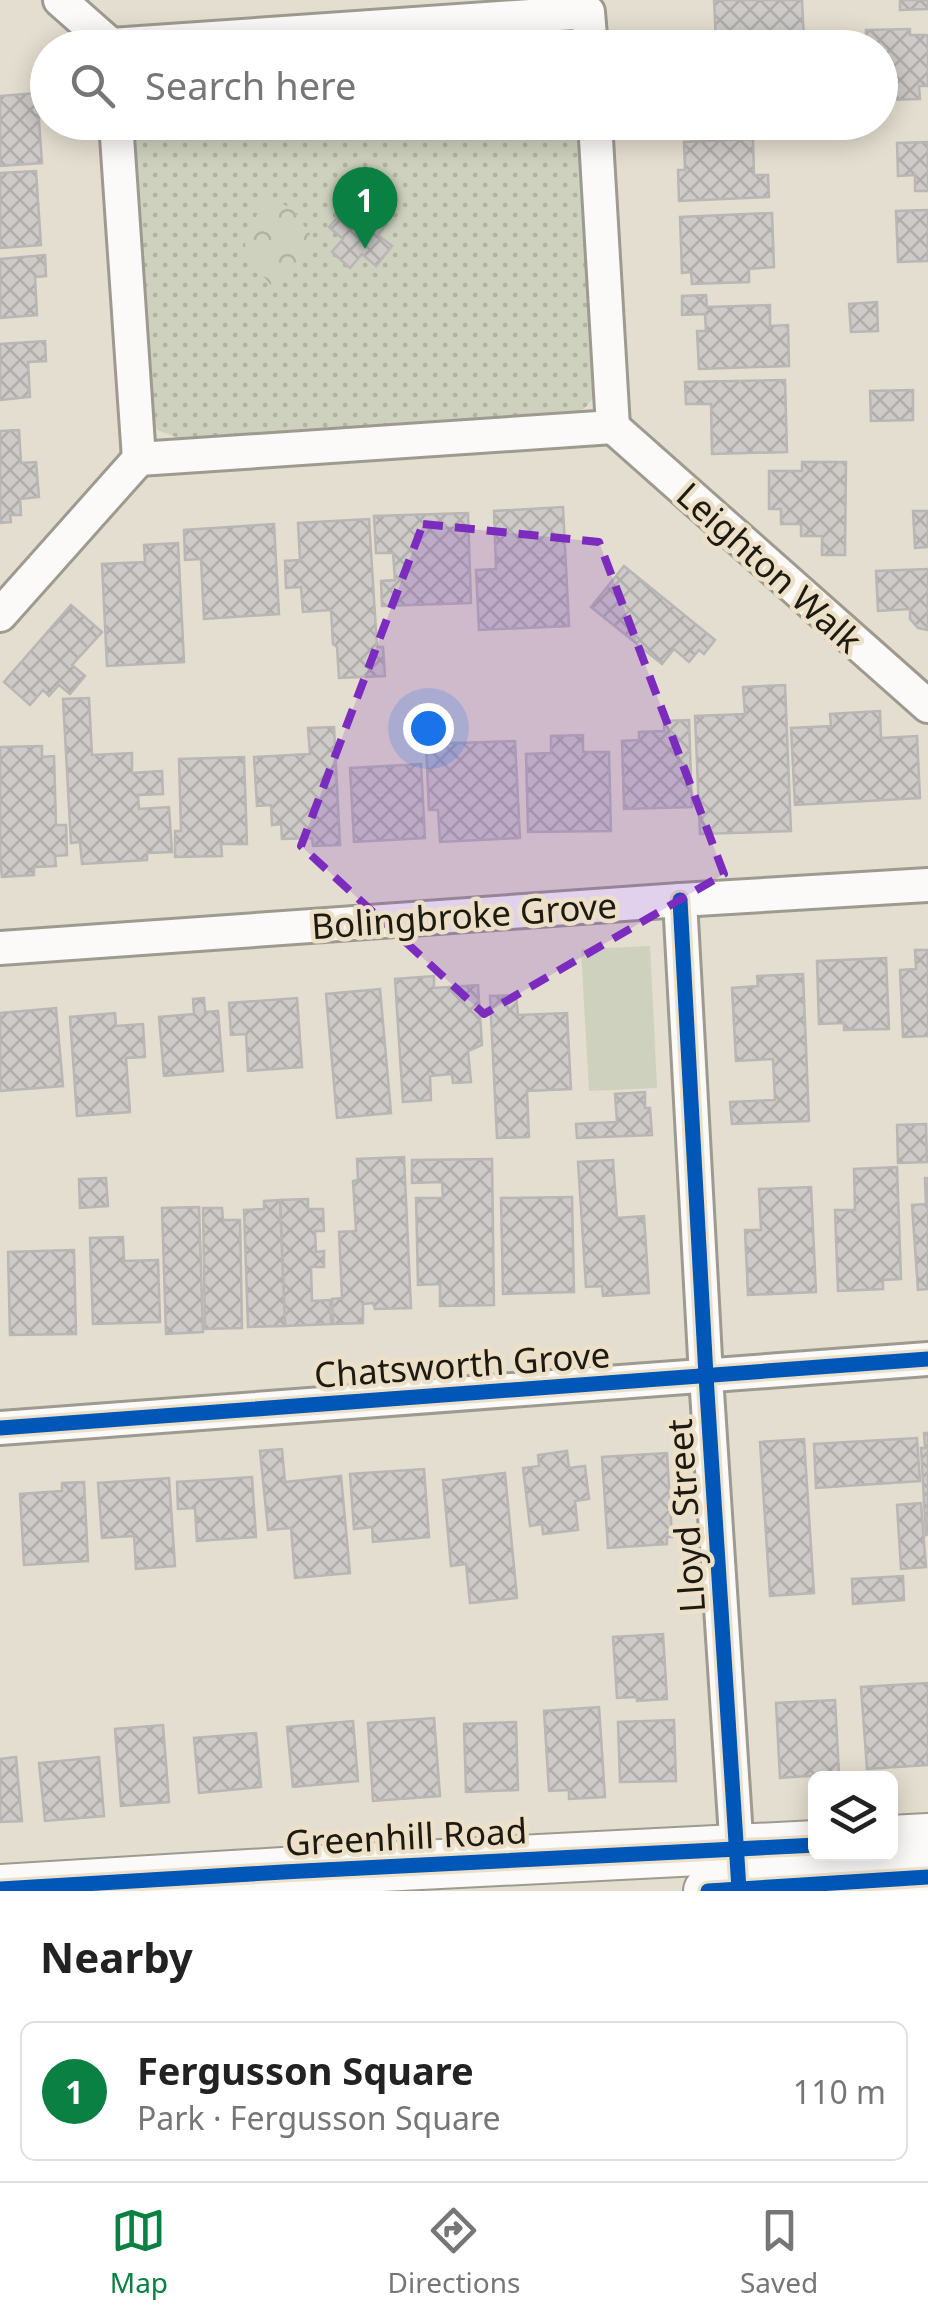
<!DOCTYPE html>
<meta charset="utf-8">
<style>
:root{--surface:#fff;--page:#f2f2f2;--text:#222;--muted:#767676;--line:#e0e0e0;--accent:#0b8043}
body{margin:0;font-family:"Noto Sans",sans-serif;background:var(--page);color:var(--text)}
.controls{position:absolute;right:30px;bottom:30px;display:grid;overflow:hidden;border-radius:15px;box-shadow:0 5px 25px #0003}
.controls button{width:90px;height:90px;display:grid;place-items:center;padding:0;border:0;border-bottom:2px solid var(--line);background:var(--surface);color:var(--text);font:50px sans-serif}
.you{position:absolute;left:428px;top:728px;width:35px;height:35px;margin:-25px;border:8px solid #fff;border-radius:50%;background:#1a73e8;box-shadow:0 0 0 15px #1a73e833}
.badge{display:grid;place-items:center;width:65px;height:65px;border-radius:50%;background:var(--accent);color:#fff;font-size:32px;font-weight:700}
.pin{position:absolute;translate:-50% -82px;filter:drop-shadow(0 2px 5px #0008)}
.pin::after{content:'';position:absolute;top:52px;width:35px;height:30px;background:inherit;clip-path:polygon(0 0,100% 0,50% 100%)}
.list{margin:0;padding:0;list-style:none}
h2{display:flex;justify-content:space-between;align-items:center;height:130px;margin:0;padding:0 40px;font-size:42px}
h2 small{font-size:32px;font-weight:400;color:var(--muted)}
.list li{display:grid;grid-template-columns:65px 1fr auto;gap:30px;align-items:center;box-sizing:border-box;height:140px;margin:0 20px 20px;padding:0 20px;border:2px solid var(--line);border-radius:15px}
.list b{display:block;font-size:38px;white-space:nowrap}
.list p{margin:0;font-size:32px;white-space:nowrap;color:var(--muted)}
.list em{font-size:32px;font-style:normal;color:var(--muted)}
.icon{flex:none;width:55px;height:55px;fill:none;stroke:currentColor;stroke-width:2;stroke-linecap:round;stroke-linejoin:round}
.map{position:relative;flex:none;width:928px;height:1891px;overflow:hidden}
.search{position:absolute;background:var(--surface);box-shadow:0 5px 25px #0003;left:30px;right:30px;top:30px;height:110px;display:flex;align-items:center;gap:25px;box-sizing:border-box;padding:0 35px;border-radius:55px;color:var(--muted);font-size:38px}
.sheet{height:290px;background:var(--surface)}
nav{display:flex;justify-content:space-around;align-items:center;box-sizing:border-box;height:140px;border-top:2px solid var(--line);background:var(--surface);font-size:28px;color:var(--muted)}
nav a{display:grid;justify-items:center;gap:5px}
nav .on{color:var(--accent)}
.map>svg:first-child{display:block}
.grass{fill:url(#grass-dots)}
.forest{fill:url(#forest-crowns)}
.pitch{fill:#cdd1bd}
.building{fill:url(#building-cross-hatch);stroke:#b9b6b4;stroke-width:2.5}
.lines{fill:none;stroke-linecap:round;stroke-linejoin:round}
.street-casing{stroke:#9e9a8f;stroke-width:38}
.secondary-casing{stroke:#9e9a8f;stroke-width:52}
.street{stroke:#fbfaf8;stroke-width:32}
.secondary{stroke:#fbfaf8;stroke-width:48}
.cycleway-casing{stroke:#ece1c8;stroke-width:21}
.cycleway{stroke:#0057b8;stroke-width:15}
.marked{fill:#7b2cbf;fill-opacity:0.2;stroke:#7b2cbf;stroke-width:8;stroke-dasharray:20 12;stroke-linejoin:round}
.labels{text-anchor:middle;dominant-baseline:central;stroke-width:9;stroke-linejoin:round;paint-order:stroke}
.street-label{font-size:35px;fill:#1e1a11;stroke:#ece1c8}
</style>
<div class="map">
<svg width="928" height="1891" viewBox="0 0 928 1891">
<defs>
<pattern id="grass-dots" width="8" height="8" patternUnits="userSpaceOnUse" patternTransform="scale(2.5)"><rect width="8" height="8" fill="#cdd1bd"/><path d="M2 2h.1M6 6h.1" fill="none" stroke="#b0b3a1" stroke-width="1.8" stroke-linecap="round"/></pattern>
<pattern id="forest-crowns" width="20" height="18" patternUnits="userSpaceOnUse" patternTransform="scale(2.5)"><rect width="20" height="18" fill="#cdd1bd"/><path d="M2 6a3 3 0 1 1 6 0M12 15a3 3 0 1 1 6 0" fill="none" stroke="#b0b3a1"/></pattern>
<pattern id="building-cross-hatch" width="8" height="8" patternUnits="userSpaceOnUse" patternTransform="scale(2.5)"><rect width="8" height="8" fill="#cdcac8"/><path d="M0 0l8 8M0 8l8-8" fill="none" stroke="#b0adab"/></pattern>
</defs>
<rect width="100%" height="100%" fill="#e4ded0"/>
<g class="grass">
<path d="M543,30C558,32 567,33 574,47L254,48Z"/>
<path d="M129,123H583L598,389C591,403 584,411 569,418L184,440L157,430L147,399Z"/>
</g>
<path class="forest" d="M268,195L293,210L315,241L297,271L275,290C235,243 238,249 268,195Z"/>
<path class="pitch" d="M650,946L657,1088L589,1091L581,949Z"/>
<g class="building">
<path d="M714,0H802L804,39L716,43Z"/>
<path d="M900,0H928V9L900,10Z"/>
<path d="M910,29V35H928V86H919L920,99L880,100V48H866V30Z"/>
<path d="M37,93L42,163L0,166V96Z"/>
<path d="M686,122H740V126L686,128Z"/>
<path d="M753,139L754,175H768L769,197L679,201L678,170H685L684,142Z"/>
<path d="M928,142V191H915V175L898,176L897,143Z"/>
<path d="M36,171L41,245L0,248V173Z"/>
<path d="M368,209L386,225L378,235L392,246L376,266L362,254L350,268L332,252L343,239L329,227L343,211L356,222Z"/>
<path d="M928,210V261L898,262L896,211Z"/>
<path d="M772,213L774,267L749,269V282L692,284L691,272L682,273L680,217Z"/>
<path d="M45,255L46,276L35,277L37,315L0,318V259Z"/>
<path d="M706,295L707,307L770,305V326L788,325L789,366L699,369L697,331H706L705,314L682,315V296Z"/>
<path d="M877,302L878,331L851,332L849,304Z"/>
<path d="M45,341L46,361L28,362L30,397L0,400V344Z"/>
<path d="M785,380L787,452L712,454L711,404H686L685,382Z"/>
<path d="M913,390V420L871,421L870,391Z"/>
<path d="M19,430L21,463L36,462L39,497L20,499L21,515H10L11,522L0,523V431Z"/>
<path d="M802,462H846L845,555H822V536H801V524H781V509H769V471H802Z"/>
<path d="M563,507L569,626L479,630L476,570L496,569L494,511Z"/>
<path d="M913,511H928V547L915,548Z"/>
<path d="M468,513L471,603L382,606L381,581L395,580L393,553H376L374,516Z"/>
<path d="M369,519L377,647H383L385,676L339,678L337,647L333,644L331,610L303,612L301,587L286,588L285,561L300,560L298,523Z"/>
<path d="M274,524L279,614L204,619L201,559L185,560L184,530Z"/>
<path d="M178,543L184,662L107,666L102,564L145,562L144,545Z"/>
<path d="M624,566L715,640L704,654L699,650L689,662L674,649L662,664L591,607Z"/>
<path d="M928,569V630L918,628L910,619V609L878,611L876,571Z"/>
<path d="M71,605L102,632L72,665L85,676L70,694L59,685L49,696L43,690L30,705L4,682Z"/>
<path d="M785,685L791,831L700,834L695,716L745,714L743,687Z"/>
<path d="M89,698L92,755L132,753V773L162,771L163,794L138,795L139,809L169,807L172,852L147,853V860L82,864L80,842L71,843L63,699Z"/>
<path d="M880,711L881,738L917,736L920,798L795,805L791,728L831,726L830,714Z"/>
<path d="M689,720L692,807L624,809L622,741L639,740V732L664,731V721Z"/>
<path d="M334,727L340,845L313,846L312,838L282,839L281,824L272,825L271,805L257,806L254,757L310,754L308,728Z"/>
<path d="M583,735V752H609L611,831L528,832L526,754L551,753V736Z"/>
<path d="M515,741L520,838L440,842L438,810H429L426,744Z"/>
<path d="M42,746V757L54,756L56,825H66L67,855L55,856L56,866L34,867V875L2,877L0,859V747Z"/>
<path d="M244,757L247,844H221L222,856L175,857V831H181L179,759Z"/>
<path d="M421,764L425,838L354,842L350,768Z"/>
<path d="M915,950H928V1036L903,1037L900,970L916,969Z"/>
<path d="M886,958L889,1029L844,1030V1023L819,1024L817,961Z"/>
<path d="M803,974L809,1121L732,1124L730,1102L775,1100L773,1059L736,1061L732,988L758,986L757,976Z"/>
<path d="M434,976V988L478,985L482,1045L468,1051L471,1082L453,1083L452,1074L430,1076L431,1100L403,1102L395,979Z"/>
<path d="M380,989L391,1113L337,1118L326,994Z"/>
<path d="M516,995L518,1015L567,1013L571,1089L527,1091L529,1137L497,1138L490,996Z"/>
<path d="M204,998L205,1012L218,1011L223,1071L164,1076L159,1017L194,1014L193,999Z"/>
<path d="M297,998L302,1067L248,1071L246,1034L231,1035L229,1003Z"/>
<path d="M56,1008L63,1086L0,1091V1013Z"/>
<path d="M115,1013L116,1026L143,1024L145,1057L126,1058L130,1112L77,1116L70,1017Z"/>
<path d="M645,1092V1108H650L652,1135L577,1138L576,1124L617,1122L615,1094Z"/>
<path d="M926,1124L927,1162L898,1163L897,1125Z"/>
<path d="M404,1157L411,1308L375,1309L373,1303L363,1304V1323L333,1324L332,1299L342,1298L339,1232L356,1231L353,1181L358,1180L357,1159Z"/>
<path d="M492,1159L494,1305L440,1306V1284L418,1285L416,1198H443L442,1182L412,1183V1160Z"/>
<path d="M613,1160L617,1218L644,1216L649,1293L603,1296L602,1286L586,1287L578,1162Z"/>
<path d="M897,1167L901,1279L883,1280V1289L838,1291L835,1210H855L854,1169Z"/>
<path d="M106,1178L108,1206L80,1208L79,1179Z"/>
<path d="M925,1178H928V1289L918,1290L912,1205L926,1204Z"/>
<path d="M811,1187L816,1292L748,1295L745,1230H761L759,1189Z"/>
<path d="M572,1197L574,1292L503,1294L501,1198Z"/>
<path d="M308,1199V1209H323L324,1231H315L316,1252L324,1251V1267H311L312,1301L330,1300L331,1324L285,1326L280,1200Z"/>
<path d="M280,1200L285,1326L248,1327L244,1210L264,1209V1201Z"/>
<path d="M199,1207L203,1332L166,1334L162,1208Z"/>
<path d="M203,1208H222L223,1220H240L242,1328L205,1329Z"/>
<path d="M123,1237L124,1261L158,1260L160,1322L93,1324L90,1238Z"/>
<path d="M74,1250L76,1334L10,1335L8,1252Z"/>
<path d="M924,1433H928V1534L926,1535L921,1448H925Z"/>
<path d="M917,1438L920,1481L816,1488L814,1444Z"/>
<path d="M804,1439L814,1593L770,1596L760,1442Z"/>
<path d="M282,1449L285,1482L341,1476L350,1573L295,1578L291,1528L268,1530L260,1451Z"/>
<path d="M567,1451L569,1468L585,1466L589,1499L575,1501L578,1530L543,1534L542,1524L530,1526L523,1468L539,1466L538,1455Z"/>
<path d="M667,1453L672,1537H667V1544L608,1548L602,1457Z"/>
<path d="M424,1469L429,1537L373,1542L372,1527L354,1529L350,1474Z"/>
<path d="M505,1473L517,1598L470,1603L466,1564L451,1566L443,1480Z"/>
<path d="M252,1477L256,1537L197,1541L195,1508L178,1509L177,1482Z"/>
<path d="M169,1478L175,1566L136,1569L134,1536L102,1538L98,1483Z"/>
<path d="M84,1482L88,1561L24,1565L20,1494L62,1491V1483Z"/>
<path d="M921,1503L926,1567L901,1569L897,1505Z"/>
<path d="M903,1576L904,1600L853,1604L852,1579Z"/>
<path d="M663,1634L667,1699L637,1701V1697L617,1698L613,1637Z"/>
<path d="M928,1683V1765L867,1769L861,1687Z"/>
<path d="M835,1700L839,1774L780,1778L776,1703Z"/>
<path d="M599,1707L605,1797L569,1799V1790L549,1791L544,1711Z"/>
<path d="M434,1718L440,1796L373,1801L368,1723Z"/>
<path d="M674,1720L676,1781L620,1782L618,1722Z"/>
<path d="M353,1721L358,1781L293,1787L287,1727Z"/>
<path d="M516,1722L518,1790L466,1792L464,1724Z"/>
<path d="M163,1725L169,1802L121,1806L115,1729Z"/>
<path d="M256,1733L261,1787L199,1793L194,1738Z"/>
<path d="M16,1757L22,1821L0,1822V1759Z"/>
<path d="M99,1757L104,1816L45,1821L39,1763Z"/>
</g>
<g class="lines">
<defs>
<g id="street">
<path d="M60,0L111,45"/>
<path d="M111,48V45L588,12L591,48"/>
<path d="M116,122L139,459L613,427"/>
<path d="M595,122L613,427"/>
<path d="M613,427L928,706"/>
<path d="M0,615L139,459"/>
<path d="M680,900L706,1376L738,1868"/>
<path d="M0,948L680,900L928,885"/>
<path d="M0,1428L928,1359"/>
</g>
<g id="secondary">
<path d="M890,1840L928,1838"/>
<path d="M0,1889L283,1872L816,1845"/>
<path d="M708,1891L928,1877"/>
</g>
</defs>
<use href="#street" class="street-casing"/>
<use href="#secondary" class="secondary-casing"/>
<use href="#street" class="street"/>
<use href="#secondary" class="secondary"/>
<defs>
<g id="cycleway">
<path d="M680,900L706,1376L739,1889"/>
<path d="M0,1428L928,1359"/>
<path d="M0,1889L283,1872L816,1845"/>
<path d="M708,1891L928,1877"/>
</g>
</defs>
<use href="#cycleway" class="cycleway-casing"/>
<use href="#cycleway" class="cycleway"/>
</g>
<path class="marked" d="M423,524L599,542L724,874L484,1014L301,846Z"/>
<g class="labels">
<g class="street-label">
<text transform="translate(770 567) rotate(42)">Leighton Walk</text>
<text transform="translate(464 915) rotate(-4)">Bolingbroke Grove</text>
<text transform="translate(462 1364) rotate(-4)">Chatsworth Grove</text>
<text transform="translate(685 1516) rotate(-94)">Lloyd Street</text>
<text transform="translate(406 1836) rotate(-3)">Greenhill Road</text>
</g>
</g>
</svg>
<div class="controls">
<button><svg class="icon" aria-label="layers" viewBox="0 0 24 24"><path d="M12 4l9 5-9 5-9-5zM3 14l9 5 9-5"/></svg></button>
</div>
<div class="you"></div>
<div class="pin badge" style="left:365px;top:249px">1</div>
<div class="search"><svg class="icon" aria-label="search" viewBox="0 0 24 24"><circle cx="10" cy="10" r="6"/><path d="M15 15l6 6"/></svg>Search here</div>
</div>
<section class="sheet">
<h2>Nearby<small></small></h2>
<ul class="list">
<li><span class="badge">1</span><div><b>Fergusson Square</b><p>Park · Fergusson Square</p></div><em>110 m</em></li>
</ul>
</section>
<nav>
<a class="on"><svg class="icon" aria-label="map" viewBox="0 0 24 24"><path d="M3 6l6-2 6 2 6-2v14l-6 2-6-2-6 2zM9 4v14M15 6v14"/></svg>Map</a>
<a><svg class="icon" aria-label="directions" viewBox="0 0 24 24"><path d="M12 3l9 9-9 9-9-9zM9 14v-3h6M13 9l2 2-2 2"/></svg>Directions</a>
<a><svg class="icon" aria-label="saved" viewBox="0 0 24 24"><path d="M7 4h10v16l-5-4-5 4z"/></svg>Saved</a>
</nav>
